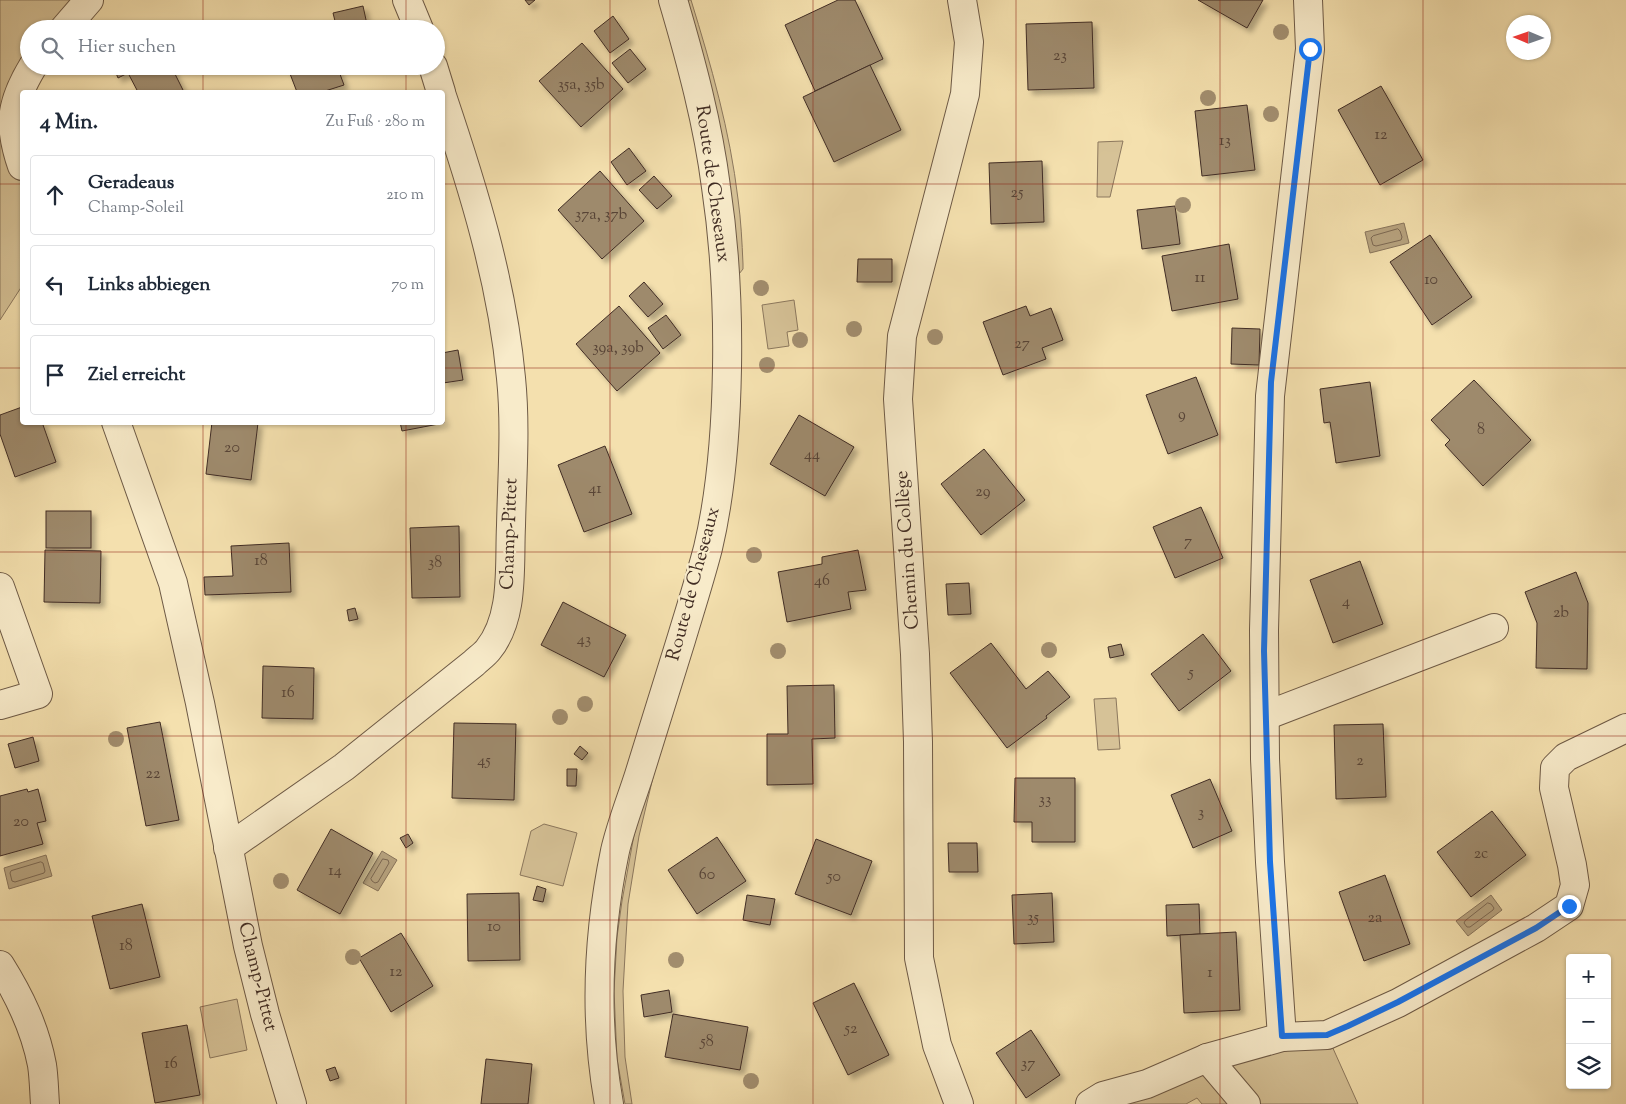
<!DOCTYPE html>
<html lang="de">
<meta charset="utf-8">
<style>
:root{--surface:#fff;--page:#f6f6f7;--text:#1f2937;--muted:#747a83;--line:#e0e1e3}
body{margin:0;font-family:"Sorts Mill Goudy",serif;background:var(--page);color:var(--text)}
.controls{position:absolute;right:15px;bottom:15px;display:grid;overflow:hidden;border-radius:5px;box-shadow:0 1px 4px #0004}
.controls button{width:45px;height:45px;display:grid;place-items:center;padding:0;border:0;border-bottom:1px solid var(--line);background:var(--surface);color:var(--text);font:25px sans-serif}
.compass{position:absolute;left:1506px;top:15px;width:45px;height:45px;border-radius:50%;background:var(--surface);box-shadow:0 1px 4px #0004;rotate:272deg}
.stop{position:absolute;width:15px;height:15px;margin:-11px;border:4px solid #1a73e8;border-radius:50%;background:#fff}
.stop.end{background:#1a73e8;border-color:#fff;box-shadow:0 1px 5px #0008}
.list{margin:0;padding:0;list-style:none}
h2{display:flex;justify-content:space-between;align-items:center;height:65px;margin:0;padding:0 20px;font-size:21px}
h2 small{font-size:16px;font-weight:400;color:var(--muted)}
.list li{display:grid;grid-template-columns:32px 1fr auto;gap:15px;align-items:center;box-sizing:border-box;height:80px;margin:0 10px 10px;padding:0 10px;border:1px solid var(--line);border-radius:5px}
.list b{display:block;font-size:19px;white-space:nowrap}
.list p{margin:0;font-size:16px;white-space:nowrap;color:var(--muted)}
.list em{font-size:16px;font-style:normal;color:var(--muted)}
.icon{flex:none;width:28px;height:28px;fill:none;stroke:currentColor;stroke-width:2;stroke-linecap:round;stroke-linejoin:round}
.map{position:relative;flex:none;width:1626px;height:1104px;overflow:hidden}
.search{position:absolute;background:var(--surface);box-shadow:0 1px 4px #0004;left:20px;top:20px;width:425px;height:55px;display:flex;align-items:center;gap:12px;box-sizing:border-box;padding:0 18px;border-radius:28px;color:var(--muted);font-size:19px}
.panel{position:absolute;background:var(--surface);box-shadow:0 1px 4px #0004;left:20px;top:90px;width:425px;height:335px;border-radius:5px}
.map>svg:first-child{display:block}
.green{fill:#d6c297;stroke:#8c785e}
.water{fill:#b7a37f;stroke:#88745b}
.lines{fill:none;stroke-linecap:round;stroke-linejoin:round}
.shore{stroke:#7c6852;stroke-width:1}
.building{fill:#9e8a6c;stroke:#412d24;filter:url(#shadow)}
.minor-casing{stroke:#6e5a46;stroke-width:30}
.minor{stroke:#f8ebca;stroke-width:28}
.tree{fill:#a28e6f}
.route{stroke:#1a73e8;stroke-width:6}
.grid{fill:none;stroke:#8f2418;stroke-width:1;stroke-opacity:0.55}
.labels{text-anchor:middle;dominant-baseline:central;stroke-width:4.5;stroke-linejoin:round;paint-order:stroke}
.number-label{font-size:16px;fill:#584436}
.street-label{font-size:19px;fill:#412d24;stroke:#f8ebca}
</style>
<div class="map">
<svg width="1626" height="1104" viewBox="0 0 1626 1104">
<defs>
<filter id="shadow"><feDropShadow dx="4.5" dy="4.5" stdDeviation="2.5" flood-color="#0004"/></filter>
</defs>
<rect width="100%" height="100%" fill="#f4e0ae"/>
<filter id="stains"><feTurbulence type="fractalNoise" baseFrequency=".004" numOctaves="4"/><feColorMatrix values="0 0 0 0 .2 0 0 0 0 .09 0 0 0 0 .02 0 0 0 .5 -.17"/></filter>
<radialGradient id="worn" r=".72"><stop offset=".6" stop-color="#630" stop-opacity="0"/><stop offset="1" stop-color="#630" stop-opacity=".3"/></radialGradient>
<g class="green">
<path d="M0,0H89L64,29H29V66L24,80L22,286L0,320Z"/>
<path d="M684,0H691C711,65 730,131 738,199C741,220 742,242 743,264V269L735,279Z"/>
<path d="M1123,141L1110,197H1097L1098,142Z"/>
<path d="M794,300L798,330L787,332L789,346L768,349L762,305Z"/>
<path d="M1116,698L1120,749L1098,750L1094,699Z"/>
<path d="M654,764L655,769L639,836L628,904L626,937L623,991L625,1057L632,1104H625L617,1059L614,991L617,937L622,901L634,835Z"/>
<path d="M544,824L577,833L563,886L520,875L531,831Z"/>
<path d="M237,999L247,1050L210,1058L200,1007Z"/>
<path d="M1327,1035L1358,1104H1202L1197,1098L1186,1104H1131L1120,1092Z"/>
</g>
<g class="water">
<path d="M1404,223L1409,243L1370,253L1365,232Z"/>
<path d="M382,851L397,860L378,891L363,883Z"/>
<path d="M46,855L52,876L9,889L4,868Z"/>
<path d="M1491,895L1502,910L1468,936L1456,921Z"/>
</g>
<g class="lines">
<g class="shore">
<path d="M1398,229L1400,231L1402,237L1401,240L1376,246L1373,245L1371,238L1373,236Z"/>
<path d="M383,859L388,860L389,863L378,882L375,883L372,881L371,879Z"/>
<path d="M41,862L43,863L45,871L44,873L15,882L12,881L10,873L11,871Z"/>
<path d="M1488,903L1491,904L1494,908L1493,910L1470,927H1467L1464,923L1465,921Z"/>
</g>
</g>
<g class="building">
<path d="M525,0H535L529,5Z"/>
<path d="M838,0H855L883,59L815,91L785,25Z"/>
<path d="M1198,0H1263L1247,28Z"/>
<path d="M363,6L368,29H337L333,13Z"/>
<path d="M613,16L629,39L610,53L594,31Z"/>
<path d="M1092,22L1094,88L1028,90L1026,24Z"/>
<path d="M582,43L623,89L581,127L539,81Z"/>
<path d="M630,49L646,69L628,83L612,63Z"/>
<path d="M870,65L901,130L834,162L803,97Z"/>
<path d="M113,66H171L184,92H138L128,73L118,78Z"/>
<path d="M287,66H337L344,85L322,92H297Z"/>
<path d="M1381,86L1423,160L1380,185L1338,110Z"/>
<path d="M1247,105L1255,170L1202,176L1195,111Z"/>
<path d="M629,148L646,171L627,185L611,162Z"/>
<path d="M1042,161L1044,222L991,224L989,163Z"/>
<path d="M600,171L644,221L602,259L558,210Z"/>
<path d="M654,176L672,196L657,209L639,190Z"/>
<path d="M1175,206L1180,244L1142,249L1137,210Z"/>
<path d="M1430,235L1472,297L1432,325L1390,262Z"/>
<path d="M1229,244L1238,299L1172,311L1162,256Z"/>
<path d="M858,259H892V282H857Z"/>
<path d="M644,282L663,304L648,317L629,296Z"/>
<path d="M619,306L660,353L617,391L576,344Z"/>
<path d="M1026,306L1030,316L1051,308L1063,340L1042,348L1046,359L1003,375L983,322Z"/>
<path d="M666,315L681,335L663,349L648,328Z"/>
<path d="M1232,328L1260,329L1259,365L1231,364Z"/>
<path d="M458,350L463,380L443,383L442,353Z"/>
<path d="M1196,377L1218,435L1168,454L1146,395Z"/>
<path d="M1474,380L1531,440L1483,486L1445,445L1450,440L1431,420Z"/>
<path d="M1370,382L1380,456L1336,463L1330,422L1324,423L1320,389Z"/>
<path d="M22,407V422H42L56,462L15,477L0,434V415Z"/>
<path d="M442,413L444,423L402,431L400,422H442Z"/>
<path d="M799,415L854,447L825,496L770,464Z"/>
<path d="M212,422L258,423L251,480L206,474Z"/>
<path d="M605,446L632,514L584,532L558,465Z"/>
<path d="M984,449L1025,500L981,535L941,484Z"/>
<path d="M1201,507L1223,558L1175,578L1153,527Z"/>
<rect x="46" y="511" width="45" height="37"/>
<path d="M459,526L460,597L412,598L410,528Z"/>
<path d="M289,543L291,592L205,595L204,577L233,576L231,546Z"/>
<path d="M45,550L101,551L100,603L44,602Z"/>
<path d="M858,550L866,590L848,592L851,609L787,622L778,572L822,564V557Z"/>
<path d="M1360,561L1383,624L1333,643L1310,580Z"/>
<path d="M1576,572L1588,603L1587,669L1536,668L1537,623L1525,592Z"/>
<path d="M969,583L971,614L948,615L946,584Z"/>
<path d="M563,602L626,635L604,677L541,645Z"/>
<path d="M355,608L358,619L349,621L347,610Z"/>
<path d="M1203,634L1231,671L1179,711L1151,674Z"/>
<path d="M991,643L1026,689L1048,671L1070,697L1046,716L1047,718L1007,748L950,673Z"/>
<path d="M1121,644L1124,655L1110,658L1108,647Z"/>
<path d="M263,666L314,668L313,719L262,718Z"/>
<path d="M834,685L835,738L812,739L813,784L767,785V734H788L787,686Z"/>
<path d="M160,722L179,820L146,826L127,728Z"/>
<path d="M454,723L516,724L514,800L452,798Z"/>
<path d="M1383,724L1386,797L1336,799L1334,725Z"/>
<path d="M33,737L39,761L15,768L8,744Z"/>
<path d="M580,746L588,753L582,760L574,754Z"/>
<path d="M567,769H577L576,786H567Z"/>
<path d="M1015,778H1075V842H1032V822H1014Z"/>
<path d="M1210,779L1232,831L1193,848L1171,795Z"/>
<path d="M27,789L28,792L38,789L46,821L37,823L43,844L0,856V796Z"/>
<path d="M1492,811L1526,855L1471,897L1437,852Z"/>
<path d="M331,829L373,853L340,914L297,890Z"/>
<path d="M408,834L413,843L406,848L400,838Z"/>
<path d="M717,837L746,881L697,914L668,870Z"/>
<path d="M816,839L872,861L851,915L795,894Z"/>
<path d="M948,843H977L978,872H949Z"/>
<path d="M1385,875L1410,944L1364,961L1339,892Z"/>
<path d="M537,886L546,889L543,902L533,900Z"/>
<path d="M519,893L520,960L468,961L467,894Z"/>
<path d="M1052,893L1054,942L1014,944L1012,895Z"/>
<path d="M747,895L775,899L770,925L743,920Z"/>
<path d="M142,904L160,977L110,989L92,916Z"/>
<path d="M1199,904L1200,934L1167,936L1166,905Z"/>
<path d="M1236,932L1240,1010L1184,1013L1180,935Z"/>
<path d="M401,933L433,986L391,1012L359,958Z"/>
<path d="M854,983L889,1055L848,1075L813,1003Z"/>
<path d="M669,990L672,1012L644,1017L641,995Z"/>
<path d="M673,1014L748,1027L740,1070L665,1057Z"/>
<path d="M187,1025L200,1095L155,1103L142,1033Z"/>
<path d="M1031,1030L1060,1075L1026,1098L996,1053Z"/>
<path d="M486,1059L532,1064L528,1104H481Z"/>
<path d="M335,1067L339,1078L330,1081L326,1070Z"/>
</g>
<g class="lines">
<defs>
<g id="minor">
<path d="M407,0L419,29"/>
<path d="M64,29L89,0"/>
<path d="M433,66L441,92"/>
<path d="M22,166C8,125 10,104 33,66"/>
<path d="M116,422L173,583L200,703L248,946L265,1014L292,1104"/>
<path d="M0,587L38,694L0,705"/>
<path d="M1265,716L1494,628"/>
<path d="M228,848L344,767L474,663C478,659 484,655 488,650C515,617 509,566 511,526C512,477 516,427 511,378C502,281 473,188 442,96"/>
<path d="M0,965C20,997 35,1028 42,1065C44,1078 44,1091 45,1104"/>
<path d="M1282,1037L1270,862L1265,759L1264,630L1270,396L1310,49L1308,0"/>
<path d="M1207,1058L1246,1104"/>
<path d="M609,1104C594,1021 598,933 615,851C621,825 631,800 639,775C653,730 667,685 681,640C690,610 700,579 708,548C722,489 726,428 727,368C728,308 725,247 716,187C708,124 691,61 673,0"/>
<path d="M959,1104L937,1045L919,958L918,742L915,654L898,399L902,336L965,94L969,42L962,0"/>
<path d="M1090,1104L1103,1096L1147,1084L1207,1058L1282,1037L1327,1035L1347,1026L1398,1003L1536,928L1569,906L1575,885L1572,865L1554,788L1555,768L1566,757L1626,728"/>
</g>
</defs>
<use href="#minor" class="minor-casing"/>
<use href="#minor" class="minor"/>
</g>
<g class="tree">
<circle cx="1281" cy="32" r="8"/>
<circle cx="1208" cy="98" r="8"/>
<circle cx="1271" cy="114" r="8"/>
<circle cx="1183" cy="205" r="8"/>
<circle cx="761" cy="288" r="8"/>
<circle cx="854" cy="329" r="8"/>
<circle cx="935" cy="337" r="8"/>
<circle cx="800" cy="340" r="8"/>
<circle cx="767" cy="365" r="8"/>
<circle cx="754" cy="555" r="8"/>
<circle cx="1049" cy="650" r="8"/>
<circle cx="778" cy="651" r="8"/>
<circle cx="585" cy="704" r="8"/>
<circle cx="560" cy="717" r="8"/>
<circle cx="116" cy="739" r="8"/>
<circle cx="281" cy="881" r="8"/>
<circle cx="353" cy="957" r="8"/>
<circle cx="676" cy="960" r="8"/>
<circle cx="751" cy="1081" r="8"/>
</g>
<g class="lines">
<path class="route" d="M1310,49L1271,382L1264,651L1270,862L1282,1036L1327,1035L1348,1026L1398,1002L1536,928L1569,906"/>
</g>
<path class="grid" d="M203,0V29M406,0V29M610,0V1104M813,0V1104M1016,0V1104M1220,0V1104M1423,0V1104M203,66V92M406,66V92M0,184H22M442,184H1626M0,368H22M442,368H1626M203,422V1104M406,422V1104M0,552H1626M0,736H1626M0,920H1626"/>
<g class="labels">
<g class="number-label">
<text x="1060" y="56">23</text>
<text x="581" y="85">35a, 35b</text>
<text x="1381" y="135">12</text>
<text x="1225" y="141">13</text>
<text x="1017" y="193">25</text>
<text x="601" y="215">37a, 37b</text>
<text x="1200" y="278">11</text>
<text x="1431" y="280">10</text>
<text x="1022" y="344">27</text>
<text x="618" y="348">39a, 39b</text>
<text x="1182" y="415">9</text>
<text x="1481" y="430">8</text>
<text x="232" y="448">20</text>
<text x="812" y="455">44</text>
<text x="595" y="489">41</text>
<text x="983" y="492">29</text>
<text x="1188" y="542">7</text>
<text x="261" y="561">18</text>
<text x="435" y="563">38</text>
<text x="822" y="581">46</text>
<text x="1346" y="602">4</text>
<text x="1561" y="613">2b</text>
<text x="584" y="640">43</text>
<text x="1191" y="673">5</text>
<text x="288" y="693">16</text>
<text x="484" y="761">45</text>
<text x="1360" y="761">2</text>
<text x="153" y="774">22</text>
<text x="1045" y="800">33</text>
<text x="1201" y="813">3</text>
<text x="21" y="822">20</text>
<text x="1481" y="854">2c</text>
<text x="335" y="871">14</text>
<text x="707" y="875">60</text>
<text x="834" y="877">50</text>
<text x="1033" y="918">35</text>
<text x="1375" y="918">2a</text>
<text x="494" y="927">10</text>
<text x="126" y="946">18</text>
<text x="396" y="972">12</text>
<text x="1210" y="973">1</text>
<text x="851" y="1029">52</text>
<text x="707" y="1042">58</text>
<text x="171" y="1064">16</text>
<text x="1028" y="1064">37</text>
</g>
<g class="street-label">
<text transform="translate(712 184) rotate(82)">Route de Cheseaux</text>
<text transform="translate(510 534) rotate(-88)">Champ-Pittet</text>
<text transform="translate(908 550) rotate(-94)">Chemin du Collège</text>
<text transform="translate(694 584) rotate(-75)">Route de Cheseaux</text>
<text transform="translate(257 977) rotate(76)">Champ-Pittet</text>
</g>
</g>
<rect width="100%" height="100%" filter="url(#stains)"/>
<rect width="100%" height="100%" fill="url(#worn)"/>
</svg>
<div class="controls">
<button>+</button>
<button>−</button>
<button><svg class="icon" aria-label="layers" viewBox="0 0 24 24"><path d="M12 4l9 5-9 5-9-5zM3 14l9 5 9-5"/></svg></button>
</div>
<svg class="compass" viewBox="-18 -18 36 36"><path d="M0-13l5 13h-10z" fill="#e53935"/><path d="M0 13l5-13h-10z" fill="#747a83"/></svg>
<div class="stop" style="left:1310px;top:49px"></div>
<div class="stop end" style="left:1569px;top:906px"></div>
<div class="search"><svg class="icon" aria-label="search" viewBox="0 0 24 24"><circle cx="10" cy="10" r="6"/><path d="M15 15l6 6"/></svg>Hier suchen</div>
<section class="panel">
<h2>4 Min.<small>Zu Fuß · 280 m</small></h2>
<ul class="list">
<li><svg class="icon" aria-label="ahead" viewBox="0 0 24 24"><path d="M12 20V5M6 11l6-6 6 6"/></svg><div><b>Geradeaus</b><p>Champ-Soleil</p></div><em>210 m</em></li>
<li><svg class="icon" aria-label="left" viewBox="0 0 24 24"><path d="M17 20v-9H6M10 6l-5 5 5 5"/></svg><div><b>Links abbiegen</b></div><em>70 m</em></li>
<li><svg class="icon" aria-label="arrive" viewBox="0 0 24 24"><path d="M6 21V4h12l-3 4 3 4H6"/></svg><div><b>Ziel erreicht</b></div></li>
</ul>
</section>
</div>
